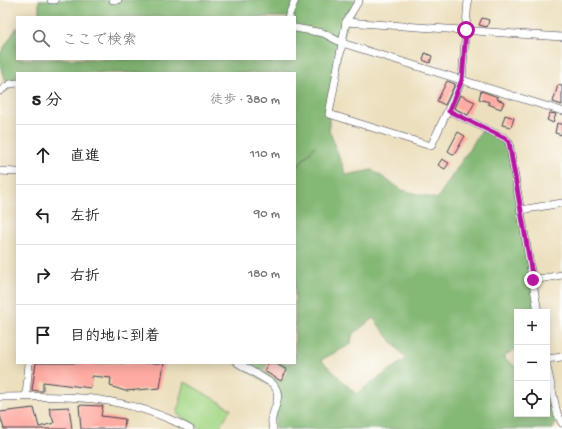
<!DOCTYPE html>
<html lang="ja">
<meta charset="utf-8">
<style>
:root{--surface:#fff;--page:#f6f6f6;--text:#202124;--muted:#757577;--line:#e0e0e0}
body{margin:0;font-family:"Gochi Hand","Klee One",sans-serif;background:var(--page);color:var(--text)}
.controls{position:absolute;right:12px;bottom:12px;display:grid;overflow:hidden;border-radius:0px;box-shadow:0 2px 10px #0003}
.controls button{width:36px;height:36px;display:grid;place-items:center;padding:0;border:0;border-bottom:1px solid var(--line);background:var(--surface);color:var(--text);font:20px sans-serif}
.stop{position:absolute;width:12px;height:12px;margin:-9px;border:3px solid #b5179e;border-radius:50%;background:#fff}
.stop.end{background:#b5179e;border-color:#fff;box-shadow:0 1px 4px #0008}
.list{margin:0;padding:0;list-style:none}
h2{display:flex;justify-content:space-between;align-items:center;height:52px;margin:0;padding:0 16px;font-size:17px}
h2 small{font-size:13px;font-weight:400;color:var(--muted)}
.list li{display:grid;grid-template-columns:26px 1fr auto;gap:12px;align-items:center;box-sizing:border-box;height:60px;padding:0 16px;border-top:1px solid var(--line)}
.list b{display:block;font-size:15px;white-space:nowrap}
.list em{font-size:13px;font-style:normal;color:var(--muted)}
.icon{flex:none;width:22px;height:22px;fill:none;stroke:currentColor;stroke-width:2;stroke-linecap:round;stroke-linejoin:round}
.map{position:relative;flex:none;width:562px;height:429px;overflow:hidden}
.search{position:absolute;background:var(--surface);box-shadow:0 2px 10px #0003;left:16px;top:16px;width:280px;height:44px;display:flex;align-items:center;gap:10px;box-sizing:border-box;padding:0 14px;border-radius:0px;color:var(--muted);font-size:15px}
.panel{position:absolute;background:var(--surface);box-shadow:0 2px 10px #0003;left:16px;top:72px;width:280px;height:292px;border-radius:0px}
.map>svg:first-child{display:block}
.green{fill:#a5d888;stroke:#647d62}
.forest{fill:#84b874;stroke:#536d58;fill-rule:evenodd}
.building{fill:#feaba3}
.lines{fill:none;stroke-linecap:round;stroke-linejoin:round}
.minor-casing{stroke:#403e4e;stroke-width:8}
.minor{stroke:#fff;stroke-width:7}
.route{stroke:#b5179e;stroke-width:5}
</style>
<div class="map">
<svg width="562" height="429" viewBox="0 0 562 429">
<rect width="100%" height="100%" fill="#fdfcf7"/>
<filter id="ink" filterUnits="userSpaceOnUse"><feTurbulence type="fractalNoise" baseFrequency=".025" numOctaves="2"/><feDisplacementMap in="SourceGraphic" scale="8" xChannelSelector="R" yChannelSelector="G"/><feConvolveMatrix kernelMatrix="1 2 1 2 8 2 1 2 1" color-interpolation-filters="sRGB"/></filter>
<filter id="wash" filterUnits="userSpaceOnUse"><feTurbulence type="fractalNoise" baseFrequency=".012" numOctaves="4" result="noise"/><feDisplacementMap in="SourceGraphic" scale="16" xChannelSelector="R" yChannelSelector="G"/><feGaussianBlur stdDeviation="0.9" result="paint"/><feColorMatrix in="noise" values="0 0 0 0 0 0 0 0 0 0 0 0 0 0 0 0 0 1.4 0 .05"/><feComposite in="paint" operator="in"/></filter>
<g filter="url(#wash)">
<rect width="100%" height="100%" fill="#ecdfbd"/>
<path class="green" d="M185,382L231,409L218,429H201L177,414Z"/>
<path class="forest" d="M39,0H360L344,32L329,114V130L346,175L372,170L402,190L437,199L482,130L509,142L538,312H517V348L503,357L517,368V414H547V382L557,414L553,429H275L277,389L235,363H295V170L316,145L295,168V73H17V82L6,87L0,64V54L17,27V59H295V17H39ZM373,318L406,359L356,394L321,360L351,344L352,335Z"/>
<g id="blocks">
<g class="building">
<path d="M482,18L489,20L487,27L479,25Z"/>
<path d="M425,53L432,56L430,63L423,60Z"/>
<path d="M447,81L455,84L445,105L437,101Z"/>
<path d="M558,85L562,86V105L553,102Z"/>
<path d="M481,91L498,97L497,99L504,102L501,109L488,104L489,102L479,99Z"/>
<path d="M460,95L475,102L468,115L454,108Z"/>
<path d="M550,113L556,114L553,123L547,120Z"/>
<path d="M505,115L514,118L511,127L502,125Z"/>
<path d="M557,123L562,124V135L555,133Z"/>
<path d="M458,132L465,136L454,155L448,151Z"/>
<path d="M442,159L449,163L445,169L438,165Z"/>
<path d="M36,363H164L160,388L125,391L110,386L111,378L92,376L91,388L43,382V391H38L32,390Z"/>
<path d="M268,363H275L287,370L281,381L264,371Z"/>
<path d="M79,405L103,406L101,416L125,419L124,429H81Z"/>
<path d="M69,407L72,429H4L0,415V412L34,408L39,427L54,423L49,408Z"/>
</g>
</g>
</g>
<g filter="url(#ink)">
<use href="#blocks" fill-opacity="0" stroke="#403e4e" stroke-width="1"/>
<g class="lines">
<defs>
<g id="minor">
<path d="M51,0H55"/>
<path d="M113,0H118"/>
<path d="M359,0L346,22L329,114L431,146L462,80L468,0"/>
<path d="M288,17L295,0"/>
<path d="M346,22L562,37"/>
<path d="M295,28L323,33L342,43L562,111"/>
<path d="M0,91L10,84L17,83"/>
<path d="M449,111L505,138L509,142L538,312"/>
<path d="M0,171L17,172"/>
<path d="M521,210L562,203"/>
<path d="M533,280L562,275"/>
<path d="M547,359L562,357"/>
<path d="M238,363L273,384C286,400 267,412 273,429"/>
<path d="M547,367L557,413L562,423"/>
<path d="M26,396L29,363"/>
<path d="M0,397C69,395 127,395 190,429"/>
</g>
</defs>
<use href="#minor" class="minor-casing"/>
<use href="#minor" class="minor"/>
</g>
</g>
<g class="lines" filter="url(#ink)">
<path class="route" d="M466,30L462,80L449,111L505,138L509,142L533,280"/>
</g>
</svg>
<div class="controls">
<button>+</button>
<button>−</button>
<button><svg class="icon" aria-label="locate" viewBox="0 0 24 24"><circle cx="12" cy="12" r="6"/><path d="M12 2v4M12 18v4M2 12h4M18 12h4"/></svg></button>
</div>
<div class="stop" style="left:466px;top:30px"></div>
<div class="stop end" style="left:533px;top:280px"></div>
<div class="search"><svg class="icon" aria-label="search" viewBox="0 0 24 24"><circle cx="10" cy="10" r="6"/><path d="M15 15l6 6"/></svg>ここで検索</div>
<section class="panel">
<h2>5 分<small>徒歩 · 380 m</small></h2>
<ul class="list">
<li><svg class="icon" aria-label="ahead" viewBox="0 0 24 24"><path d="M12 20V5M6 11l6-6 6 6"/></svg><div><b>直進</b></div><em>110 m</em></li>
<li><svg class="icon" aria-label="left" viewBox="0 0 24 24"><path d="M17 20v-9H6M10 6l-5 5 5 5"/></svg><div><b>左折</b></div><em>90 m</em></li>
<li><svg class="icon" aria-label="right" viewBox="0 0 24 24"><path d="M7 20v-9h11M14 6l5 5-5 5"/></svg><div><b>右折</b></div><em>180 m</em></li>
<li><svg class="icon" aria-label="arrive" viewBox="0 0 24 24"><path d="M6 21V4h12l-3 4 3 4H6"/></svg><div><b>目的地に到着</b></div></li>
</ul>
</section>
</div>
